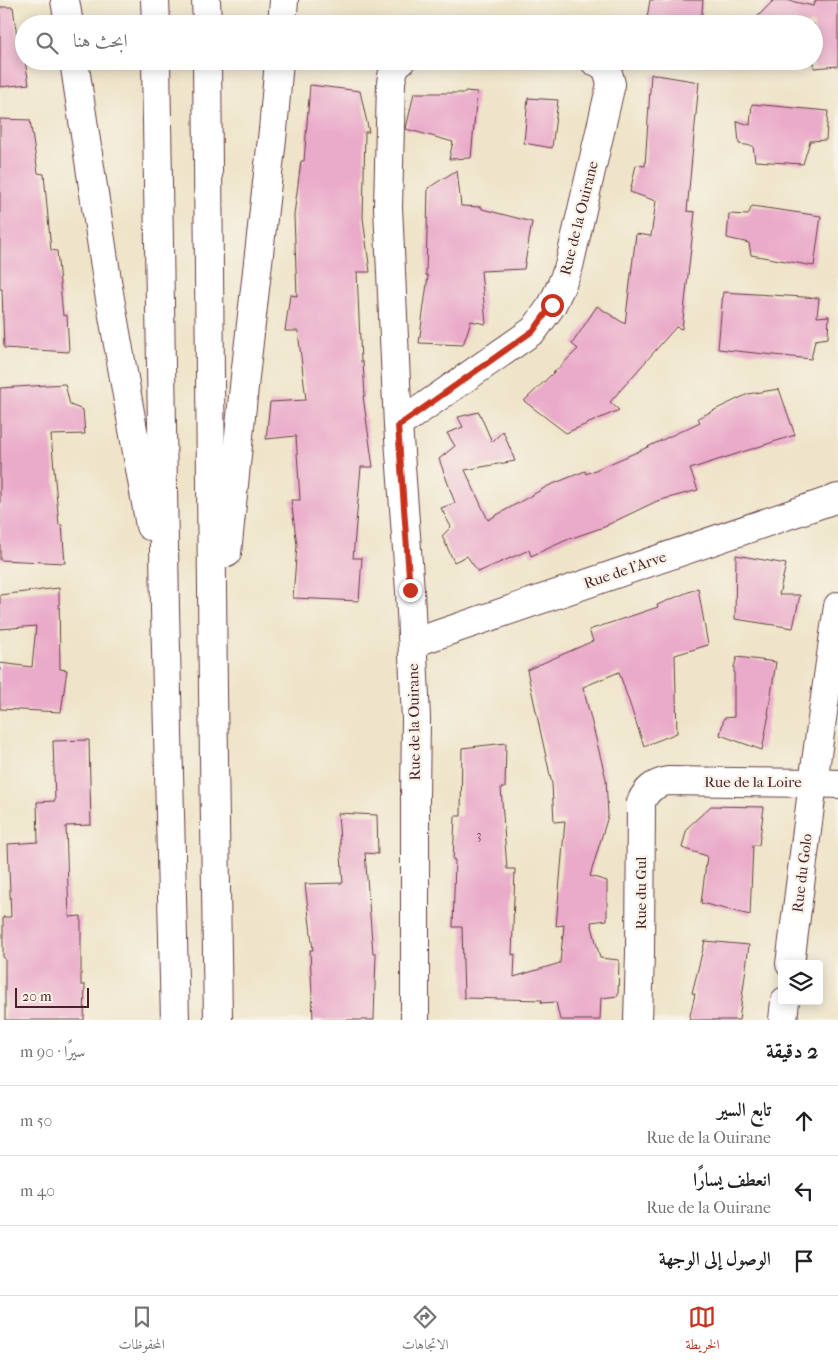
<!DOCTYPE html>
<html lang="ar">
<meta charset="utf-8">
<style>
:root{--surface:#fff;--page:#f6f6f6;--text:#202124;--muted:#757577;--line:#e0e0e0;--accent:#c8321e}
body{margin:0;font-family:"IM FELL French Canon",Amiri,serif;background:var(--page);color:var(--text);direction:rtl}
.controls{position:absolute;right:15px;bottom:15px;display:grid;overflow:hidden;border-radius:5px;box-shadow:0 2px 12px #0003}
.controls button{width:45px;height:45px;display:grid;place-items:center;padding:0;border:0;border-bottom:1px solid var(--line);background:var(--surface);color:var(--text);font:25px sans-serif}
.scale{position:absolute;left:15px;bottom:12px;width:74px;box-sizing:border-box;padding-left:5px;border:2px solid #4a1f2b;border-top:0;font-size:14px;line-height:18px;white-space:nowrap;color:#4a1f2b;-webkit-text-stroke:4px #f7f3e8;paint-order:stroke}
.stop{position:absolute;width:15px;height:15px;margin:-11px;border:4px solid #c8321e;border-radius:50%;background:#fff}
.stop.end{background:#c8321e;border-color:#fff;box-shadow:0 1px 5px #0008}
.list{margin:0;padding:0;list-style:none}
h2{display:flex;justify-content:space-between;align-items:center;height:65px;margin:0;padding:0 20px;font-size:21px}
h2 small{font-size:16px;font-weight:400;color:var(--muted)}
.list li{display:grid;grid-template-columns:32px 1fr auto;gap:15px;align-items:center;box-sizing:border-box;height:70px;padding:0 20px;border-top:1px solid var(--line)}
.list b{display:block;font-size:19px;white-space:nowrap}
.list p{margin:0;font-size:16px;white-space:nowrap;color:var(--muted)}
.list em{font-size:16px;font-style:normal;color:var(--muted)}
.icon{flex:none;width:28px;height:28px;fill:none;stroke:currentColor;stroke-width:2;stroke-linecap:round;stroke-linejoin:round}
.map{position:relative;flex:none;width:838px;height:1020px;overflow:hidden;direction:ltr}
.search{position:absolute;background:var(--surface);box-shadow:0 2px 12px #0003;left:15px;right:15px;top:15px;height:55px;display:flex;align-items:center;gap:12px;box-sizing:border-box;padding:0 18px;border-radius:28px;color:var(--muted);font-size:19px}
.sheet{height:275px;background:var(--surface)}
nav{display:flex;justify-content:space-around;align-items:center;box-sizing:border-box;height:70px;border-top:1px solid var(--line);background:var(--surface);font-size:14px;color:var(--muted)}
nav a{display:grid;justify-items:center;gap:2px}
nav .on{color:var(--accent)}
.map>svg:first-child{display:block}
.building{fill:#eaaac9}
.lines{fill:none;stroke-linecap:round;stroke-linejoin:round}
.minor-casing{stroke:#633d43;stroke-width:30}
.highway-casing{stroke:#633d43;stroke-width:30}
.minor{stroke:#fff;stroke-width:28}
.highway{stroke:#fff;stroke-width:28}
.route{stroke:#c8321e;stroke-width:6}
.labels{text-anchor:middle;dominant-baseline:central;stroke-width:4.5;stroke-linejoin:round;paint-order:stroke}
.number-label{font-size:12px;fill:#724252}
.street-label{font-size:15px;fill:#4a1f2b;stroke:#f7f3e8}
</style>
<div class="map">
<svg width="838" height="1020" viewBox="0 0 838 1020">
<rect width="100%" height="100%" fill="#f7f3e8"/>
<filter id="ink" filterUnits="userSpaceOnUse"><feTurbulence type="fractalNoise" baseFrequency=".02" numOctaves="2"/><feDisplacementMap in="SourceGraphic" scale="10" xChannelSelector="R" yChannelSelector="G"/><feConvolveMatrix kernelMatrix="1 2 1 2 8 2 1 2 1" color-interpolation-filters="sRGB"/></filter>
<filter id="wash" filterUnits="userSpaceOnUse"><feTurbulence type="fractalNoise" baseFrequency=".0096" numOctaves="4" result="noise"/><feDisplacementMap in="SourceGraphic" scale="20" xChannelSelector="R" yChannelSelector="G"/><feGaussianBlur stdDeviation="1.12" result="paint"/><feColorMatrix in="noise" values="0 0 0 0 0 0 0 0 0 0 0 0 0 0 0 0 0 1.4 0 .05"/><feComposite in="paint" operator="in"/></filter>
<g filter="url(#wash)">
<rect width="100%" height="100%" fill="#efe4c9"/>
<g id="blocks">
<g class="building">
<path d="M650,0H703L701,24H646Z"/>
<path d="M774,0H786L813,6L816,0H838V66L814,68V24H750Z"/>
<path d="M0,7H13L18,44H23L24,61H25L29,84L0,87Z"/>
<path d="M651,74L699,82L687,211L695,212L682,329L676,327L610,402L619,410L566,433L524,401L578,349L572,344L597,306L625,324L636,234L651,236L656,201L630,192L636,165L645,166Z"/>
<path d="M310,85L360,91L369,132H365L363,218L370,272H357L361,362H363L365,396H363L373,467H361L353,558H362L359,601L293,598L297,545L291,500H300L296,436L266,439L270,402L306,400L298,331H285L290,295L297,296L294,215L301,161H304Z"/>
<path d="M465,91L477,92L471,158L449,159L453,142L406,129L414,93H465Z"/>
<path d="M528,98L558,100L552,148L524,143Z"/>
<path d="M752,104L828,111L826,140L810,141L803,164L755,161L753,146L739,144L737,121L750,125Z"/>
<path d="M0,119L30,120L38,173L44,174L51,250L57,251L63,316L67,315L69,352L4,348L2,289H0Z"/>
<path d="M457,170L461,206L482,207V209L532,222L524,269L481,271L486,324L471,321L463,345L419,343L428,276L426,275L428,188Z"/>
<path d="M752,206L821,216L814,266L751,255L749,243L727,238L729,214L748,215Z"/>
<path d="M723,292L819,298L817,317L829,316L828,338L815,340L811,359L718,349Z"/>
<path d="M65,384L70,405L83,410L85,434L51,435L59,525H62L65,563L0,560V388Z"/>
<path d="M779,389L795,435L690,469L698,490L657,501L607,525V526L569,539L531,556L529,550L478,572L467,556L454,562L442,536L451,527L441,508L455,503L439,459L455,446L447,433L463,427L458,417L479,412L492,442L503,431L515,461L465,470L488,520L548,486L585,471L586,474L637,452L700,422L698,418L748,394Z"/>
<path d="M736,555L786,564L779,595H800L793,628L735,619Z"/>
<path d="M59,588L60,669L67,670L61,712L0,709V663L32,667L36,626L0,629V595Z"/>
<path d="M698,588L708,645L675,655L677,733L644,746L619,672L583,687L606,779L608,816L590,876L607,881V920L591,922L600,958L619,960L618,996L601,998L600,1020H560L556,1002L541,1003L542,1000L464,998L462,927H453L455,860H453L455,816H461L462,748L506,743L505,788H501L507,869H515L512,955L515,954L514,977L560,963L564,925L556,926L565,821L554,822L552,784L527,670L593,641L589,630L658,607L657,605Z"/>
<path d="M737,657L776,662L768,714H769L762,750L720,735L724,718L734,717V667Z"/>
<path d="M89,740L91,825L66,826L69,917L81,916V985H85L84,1020H5V958H3V917H11L8,844L38,842L37,802L55,801L53,741Z"/>
<path d="M711,806L764,807L759,845H753L750,915L701,903L707,856L682,848L687,828Z"/>
<path d="M338,813L377,815L378,854L365,853L373,953H376L374,1020H313L310,950H313L305,884L343,883Z"/>
<path d="M705,941L749,945L739,1020H689L695,994L692,993Z"/>
</g>
</g>
</g>
<g filter="url(#ink)">
<use href="#blocks" fill-opacity="0" stroke="#633d43" stroke-width="1"/>
<g class="lines">
<defs>
<g id="minor">
<path d="M401,61C393,66 392,75 391,83L388,207L398,425L410,591L416,719L415,797V1020"/>
<path d="M398,425L534,330L552,305L561,286L569,266L611,84C608,71 607,66 594,61"/>
<path d="M413,643L838,498"/>
<path d="M790,964L813,783L838,606"/>
<path d="M638,1020L640,953L641,802C647,789 654,784 668,781L813,783L838,784"/>
<path d="M783,1020L785,1001"/>
</g>
<g id="highway">
<path d="M65,0L69,24"/>
<path d="M155,0L156,24"/>
<path d="M206,0L207,24"/>
<path d="M282,24L284,0"/>
<path d="M74,61L109,293L150,526"/>
<path d="M156,61L165,609L175,1020"/>
<path d="M207,61L213,692L218,1020"/>
<path d="M227,553L245,377L273,130L279,61"/>
</g>
</defs>
<use href="#minor" class="minor-casing"/>
<use href="#highway" class="highway-casing"/>
<use href="#minor" class="minor"/>
<use href="#highway" class="highway"/>
</g>
</g>
<g class="lines" filter="url(#ink)">
<path class="route" d="M410,590L398,426L534,330L552,305"/>
</g>
<g class="labels">
<g class="number-label">
<text x="479" y="835">3</text>
</g>
<g class="street-label">
<text transform="translate(579 218) rotate(-76)">Rue de la Ouirane</text>
<text transform="translate(625 570) rotate(-19)">Rue de l'Arve</text>
<text transform="translate(414 722) rotate(-91)">Rue de la Ouirane</text>
<text x="753" y="782">Rue de la Loire</text>
<text transform="translate(802 873) rotate(-83)">Rue du Golo</text>
<text transform="translate(641 893) rotate(-90)">Rue du Gul</text>
</g>
</g>
</svg>
<div class="controls">
<button><svg class="icon" aria-label="layers" viewBox="0 0 24 24"><path d="M12 4l9 5-9 5-9-5zM3 14l9 5 9-5"/></svg></button>
</div>
<div class="scale">20 m</div>
<div class="stop" style="left:552px;top:305px"></div>
<div class="stop end" style="left:410px;top:590px"></div>
<div class="search"><svg class="icon" aria-label="search" viewBox="0 0 24 24"><circle cx="10" cy="10" r="6"/><path d="M15 15l6 6"/></svg>ابحث هنا</div>
</div>
<section class="sheet">
<h2>2 دقيقة<small>سيرًا · 90 m</small></h2>
<ul class="list">
<li><svg class="icon" aria-label="ahead" viewBox="0 0 24 24"><path d="M12 20V5M6 11l6-6 6 6"/></svg><div><b>تابع السير</b><p>Rue de la Ouirane</p></div><em>50 m</em></li>
<li><svg class="icon" aria-label="left" viewBox="0 0 24 24"><path d="M17 20v-9H6M10 6l-5 5 5 5"/></svg><div><b>انعطف يسارًا</b><p>Rue de la Ouirane</p></div><em>40 m</em></li>
<li><svg class="icon" aria-label="arrive" viewBox="0 0 24 24"><path d="M6 21V4h12l-3 4 3 4H6"/></svg><div><b>الوصول إلى الوجهة</b></div></li>
</ul>
</section>
<nav>
<a class="on"><svg class="icon" aria-label="map" viewBox="0 0 24 24"><path d="M3 6l6-2 6 2 6-2v14l-6 2-6-2-6 2zM9 4v14M15 6v14"/></svg>الخريطة</a>
<a><svg class="icon" aria-label="directions" viewBox="0 0 24 24"><path d="M12 3l9 9-9 9-9-9zM9 14v-3h6M13 9l2 2-2 2"/></svg>الاتجاهات</a>
<a><svg class="icon" aria-label="saved" viewBox="0 0 24 24"><path d="M7 4h10v16l-5-4-5 4z"/></svg>المحفوظات</a>
</nav>
